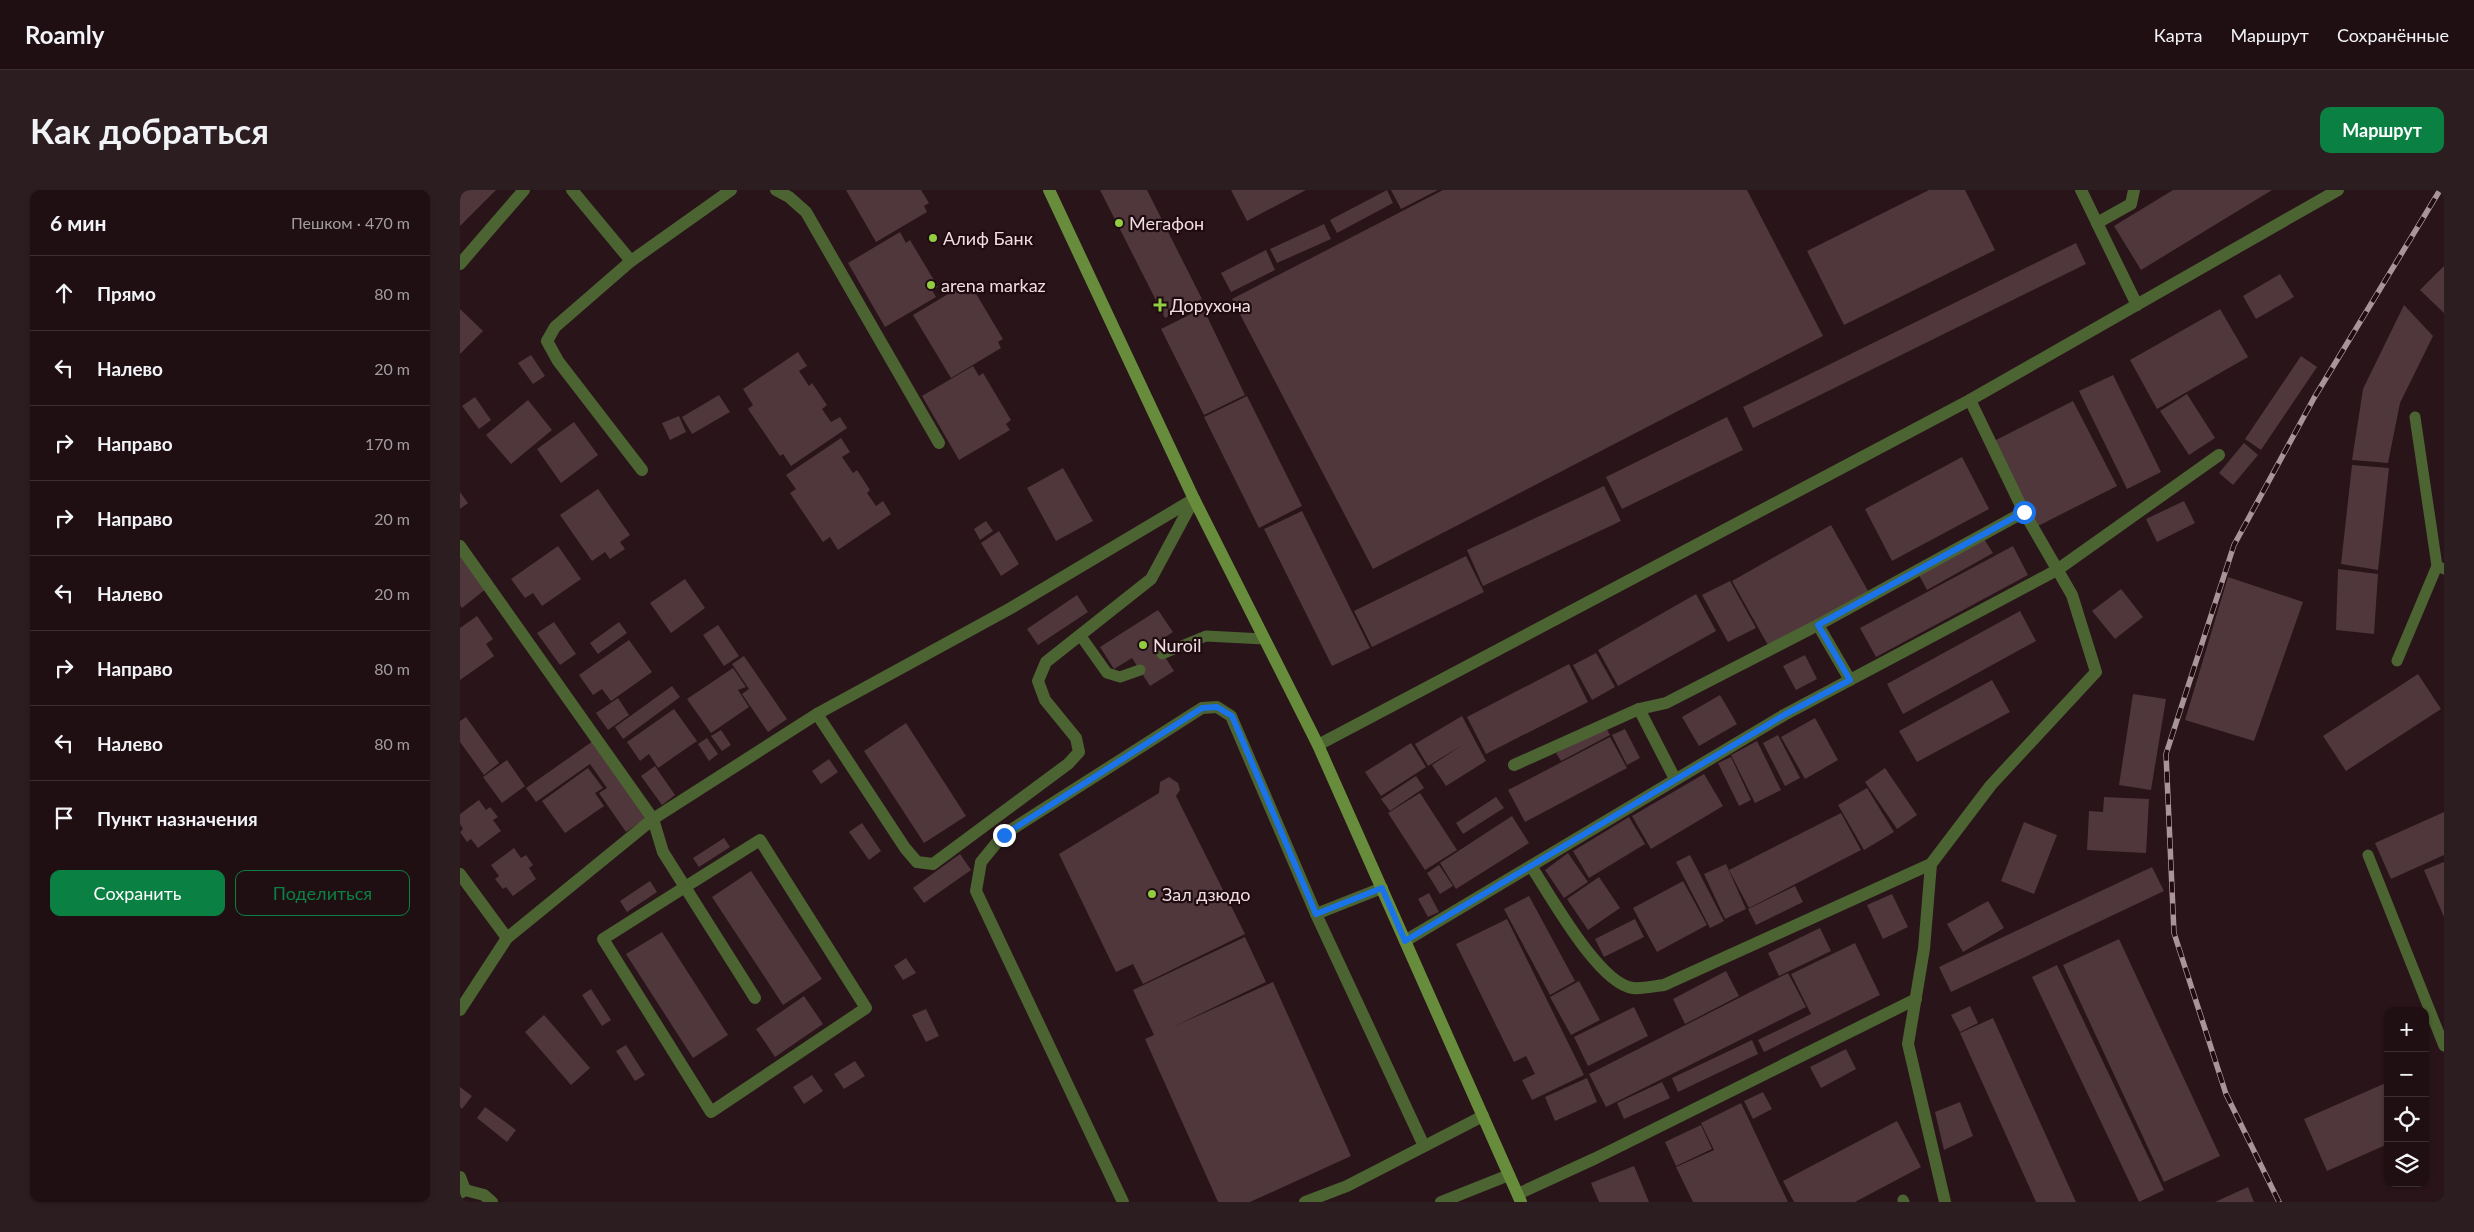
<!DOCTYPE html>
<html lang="ru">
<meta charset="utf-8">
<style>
:root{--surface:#1f0f13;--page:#2c1d21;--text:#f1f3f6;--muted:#a19ca0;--line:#3c2f33;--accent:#0b8043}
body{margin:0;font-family:Lato,sans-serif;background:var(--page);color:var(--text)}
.controls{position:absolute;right:15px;bottom:15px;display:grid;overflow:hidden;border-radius:10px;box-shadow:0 1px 4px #0004}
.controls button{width:45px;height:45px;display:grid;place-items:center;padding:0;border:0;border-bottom:1px solid var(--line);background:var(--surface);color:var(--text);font:25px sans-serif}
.stop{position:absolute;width:15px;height:15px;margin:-11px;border:4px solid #1a73e8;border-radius:50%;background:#fff}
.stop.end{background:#1a73e8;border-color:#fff;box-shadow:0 1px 5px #0008}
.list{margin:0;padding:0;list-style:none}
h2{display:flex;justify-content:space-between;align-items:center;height:65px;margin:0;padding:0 20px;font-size:21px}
h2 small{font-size:16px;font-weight:400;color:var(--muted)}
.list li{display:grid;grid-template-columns:32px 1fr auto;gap:15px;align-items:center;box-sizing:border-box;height:75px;padding:0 20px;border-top:1px solid var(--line)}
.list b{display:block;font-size:19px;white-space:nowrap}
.list em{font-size:16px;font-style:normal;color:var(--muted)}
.actions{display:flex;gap:10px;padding:15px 20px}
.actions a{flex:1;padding:11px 0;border:1px solid var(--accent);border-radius:10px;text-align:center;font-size:18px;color:var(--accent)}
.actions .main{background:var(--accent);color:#fff}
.icon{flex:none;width:28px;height:28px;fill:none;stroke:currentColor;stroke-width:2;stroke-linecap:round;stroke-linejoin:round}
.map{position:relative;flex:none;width:1984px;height:1012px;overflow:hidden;border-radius:10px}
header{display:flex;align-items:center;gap:30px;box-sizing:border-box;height:70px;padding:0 25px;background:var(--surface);border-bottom:1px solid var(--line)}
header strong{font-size:24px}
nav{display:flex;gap:28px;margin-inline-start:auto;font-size:18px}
.intro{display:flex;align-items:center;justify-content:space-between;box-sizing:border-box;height:120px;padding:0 30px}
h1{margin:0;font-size:35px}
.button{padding:12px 22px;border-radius:10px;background:var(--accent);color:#fff;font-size:18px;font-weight:700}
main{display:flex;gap:30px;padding:0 30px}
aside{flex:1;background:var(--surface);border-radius:10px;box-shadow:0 1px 4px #0004}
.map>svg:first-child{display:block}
.building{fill:#4f373c}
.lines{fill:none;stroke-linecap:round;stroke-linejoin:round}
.service{stroke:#4c6332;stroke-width:11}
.minor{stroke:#4c6332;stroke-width:12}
.secondary{stroke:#678c3b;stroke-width:12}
.rail-casing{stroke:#a79599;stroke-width:5.5}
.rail{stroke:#1f0b10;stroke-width:4;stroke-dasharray:11;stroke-linecap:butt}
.route{stroke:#1a73e8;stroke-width:6}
.poi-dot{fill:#91cd40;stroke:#1f0b10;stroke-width:2}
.labels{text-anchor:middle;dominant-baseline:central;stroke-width:4.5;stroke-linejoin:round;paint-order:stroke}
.poi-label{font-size:18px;fill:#eedee1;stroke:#1f0b10;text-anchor:start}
</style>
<header>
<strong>Roamly</strong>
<nav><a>Карта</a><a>Маршрут</a><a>Сохранённые</a></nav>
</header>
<div class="intro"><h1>Как добраться</h1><a class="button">Маршрут</a></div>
<main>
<aside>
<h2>6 мин<small>Пешком · 470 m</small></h2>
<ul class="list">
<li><svg class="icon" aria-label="ahead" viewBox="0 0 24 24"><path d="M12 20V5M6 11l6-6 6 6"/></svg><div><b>Прямо</b></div><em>80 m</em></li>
<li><svg class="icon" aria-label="left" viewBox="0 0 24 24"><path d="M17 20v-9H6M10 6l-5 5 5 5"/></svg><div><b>Налево</b></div><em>20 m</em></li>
<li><svg class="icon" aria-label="right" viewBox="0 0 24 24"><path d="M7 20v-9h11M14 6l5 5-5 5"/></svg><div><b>Направо</b></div><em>170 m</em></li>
<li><svg class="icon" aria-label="right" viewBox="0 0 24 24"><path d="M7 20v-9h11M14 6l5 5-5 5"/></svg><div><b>Направо</b></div><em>20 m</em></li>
<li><svg class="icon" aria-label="left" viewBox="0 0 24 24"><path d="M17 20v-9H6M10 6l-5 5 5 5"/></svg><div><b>Налево</b></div><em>20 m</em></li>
<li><svg class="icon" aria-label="right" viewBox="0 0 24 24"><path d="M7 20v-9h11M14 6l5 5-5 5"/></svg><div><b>Направо</b></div><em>80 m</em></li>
<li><svg class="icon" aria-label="left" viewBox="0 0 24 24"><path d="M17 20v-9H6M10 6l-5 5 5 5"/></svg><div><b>Налево</b></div><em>80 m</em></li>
<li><svg class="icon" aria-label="arrive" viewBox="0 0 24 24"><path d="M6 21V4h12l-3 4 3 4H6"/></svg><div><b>Пункт назначения</b></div></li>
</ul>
<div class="actions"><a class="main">Сохранить</a><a>Поделиться</a></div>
</aside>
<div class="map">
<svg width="1984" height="1012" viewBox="0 0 1984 1012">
<rect width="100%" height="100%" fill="#291419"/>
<g class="building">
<path d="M4,0H36L0,36V4Z"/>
<path d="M386,0H461L469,13L464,16L467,22L416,52Z"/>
<path d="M640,0H687L742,109L705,128Z"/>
<path d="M771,0H846L787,31Z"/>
<path d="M927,0L933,13L877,43L870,30Z"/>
<path d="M931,0H978L941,19Z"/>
<path d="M983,0H1287L1363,146L913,379L772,109Z"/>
<path d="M1469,0H1505L1535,60L1384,135L1347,61Z"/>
<path d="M1713,0H1812L1681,80L1654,36Z"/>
<path d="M864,34L871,49L817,73L810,59Z"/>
<path d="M440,42L446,53L450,50L478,97L472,100L476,107L425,137L388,73Z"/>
<path d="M1616,53L1626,74L1293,238L1283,217Z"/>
<path d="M806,60L815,80L771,102L761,83Z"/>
<path d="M1984,76V123L1960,100Z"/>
<path d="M1820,84L1834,107L1796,129L1783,106Z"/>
<path d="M505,94L511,104L515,102L543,149L538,152L541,158L491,188L453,125Z"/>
<path d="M1944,115L1973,146L1940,213L1928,273L1892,270L1903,199Z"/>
<path d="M743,118L785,205L744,225L701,139Z"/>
<path d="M0,119L23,141L0,164Z"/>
<path d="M1760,119L1788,167L1697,219L1670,170Z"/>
<path d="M338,162L347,176L339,181L349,196L352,193L367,215L362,219L371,232L380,227L387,238L331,276L323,264L320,266L288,219L293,215L283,199Z"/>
<path d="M71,165L85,186L73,194L58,173Z"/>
<path d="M1841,166L1857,177L1801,260L1785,249Z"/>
<path d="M513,176L519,186L523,183L551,230L546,234L550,240L499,270L462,206Z"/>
<path d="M1653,185L1701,282L1667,299L1619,201Z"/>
<path d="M1727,204L1755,248L1729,265L1700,221Z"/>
<path d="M259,205L270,222L232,244L222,227Z"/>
<path d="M787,206L842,316L799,338L744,227Z"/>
<path d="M15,207L31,230L19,239L2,216Z"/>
<path d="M68,210L92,240L51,274L26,245Z"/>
<path d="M1613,211L1657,296L1576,337L1532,252Z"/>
<path d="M219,226L226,242L210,250L202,233Z"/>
<path d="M1267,227L1283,260L1162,319L1146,287Z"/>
<path d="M114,232L138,265L101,293L77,259Z"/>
<path d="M381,248L390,262L382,267L393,283L397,280L410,300L407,303L416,316L423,311L431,324L378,360L370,347L363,352L330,303L336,299L326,285Z"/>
<path d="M1784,253L1798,265L1773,295L1759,283Z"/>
<path d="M1502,267L1529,319L1432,371L1405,319Z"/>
<path d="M1892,275L1929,278L1918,380L1881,374Z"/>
<path d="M603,278L633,331L596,351L567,298Z"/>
<path d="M1144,296L1161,331L1023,396L1007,360Z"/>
<path d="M138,299L170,345L160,352L165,359L150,369L145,362L132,371L100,325Z"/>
<path d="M0,302L8,313L0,319Z"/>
<path d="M1724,311L1735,333L1697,352L1686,329Z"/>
<path d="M842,321L910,458L872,476L804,339Z"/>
<path d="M526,331L533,341L520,350L514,339Z"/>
<path d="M1371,335L1408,401L1309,457L1272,391Z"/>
<path d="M539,341L559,374L541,386L521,353Z"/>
<path d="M1524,349L1533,363L1467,400L1459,385Z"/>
<path d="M98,356L121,389L82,416L73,403L65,408L51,389Z"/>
<path d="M1553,356L1568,385L1416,467L1400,438Z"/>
<path d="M0,362L27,398L2,418L0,415Z"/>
<path d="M1006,366L1024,402L912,457L894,421Z"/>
<path d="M1878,379L1918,384L1914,444L1876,440Z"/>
<path d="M1768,387L1843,412L1794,551L1725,530Z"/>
<path d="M225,389L245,418L211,443L190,413Z"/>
<path d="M1270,391L1296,438L1268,452L1242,405Z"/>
<path d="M1661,399L1683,427L1655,449L1632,421Z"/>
<path d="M1236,404L1256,441L1158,496L1138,460Z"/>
<path d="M617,405L628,422L578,455L567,439Z"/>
<path d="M698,420L713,442L696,453L714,481L690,496L672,468L654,479L640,457Z"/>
<path d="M1560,421L1576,451L1443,524L1427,494Z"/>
<path d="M17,426L33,449L26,454L34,466L0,490V438Z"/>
<path d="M94,432L116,464L100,475L77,443Z"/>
<path d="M159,432L167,443L138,464L130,453Z"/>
<path d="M258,435L279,466L264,476L243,445Z"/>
<path d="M169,450L192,482L151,511L142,499L133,505L119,485Z"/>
<path d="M1136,463L1155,497L1132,510L1113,475Z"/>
<path d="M1345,465L1357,489L1336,500L1323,476Z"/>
<path d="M284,466L327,529L308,542L282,504L289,499L272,474Z"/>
<path d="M1109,474L1128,512L1026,564L1007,527Z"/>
<path d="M273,478L286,497L278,500L289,517L251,543L227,509Z"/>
<path d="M1958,484L1981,519L1886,581L1863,546Z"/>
<path d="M1532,490L1550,522L1457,572L1439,541Z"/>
<path d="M212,496L220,507L163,549L155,537Z"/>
<path d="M1673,504L1706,509L1691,600L1659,595Z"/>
<path d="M1260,505L1277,534L1239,556L1222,527Z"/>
<path d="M158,508L169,525L148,540L136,523Z"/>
<path d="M214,519L237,551L198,578L189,564L180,571L167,552Z"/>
<path d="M1002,526L1026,571L986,596L972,575L1004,554L968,576L955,554Z"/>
<path d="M6,527L39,573L24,585L0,552V531Z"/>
<path d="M1355,528L1378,570L1345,589L1321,547Z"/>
<path d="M446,533L506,626L464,653L404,561Z"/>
<path d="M1145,536L1150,545L1101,571L1096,563Z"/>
<path d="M1165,539L1180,568L1167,575L1152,545Z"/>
<path d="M261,540L271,555L262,561L251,546Z"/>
<path d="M1318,545L1340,588L1325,596L1303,553Z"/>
<path d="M1150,547L1167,578L1065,632L1048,600Z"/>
<path d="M247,548L258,564L249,571L238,554Z"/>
<path d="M133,551L186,628L166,642L139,603L147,598L130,574L76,612L66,598Z"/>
<path d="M1297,551L1321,600L1295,613L1271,565Z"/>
<path d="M951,553L966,577L921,606L905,582Z"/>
<path d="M1271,567L1291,610L1279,616L1258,573Z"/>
<path d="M369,569L378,582L361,594L352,581Z"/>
<path d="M47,570L65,596L42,613L23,587Z"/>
<path d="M195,576L215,605L202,615L181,586Z"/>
<path d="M128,578L143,598L135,603L144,616L105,643L82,611Z"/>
<path d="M1425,578L1457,625L1437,639L1405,592Z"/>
<path d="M1244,584L1263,616L1191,659L1172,626Z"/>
<path d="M956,586L964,598L930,621L921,609Z"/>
<path d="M709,587L718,593L720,600L716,606L785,744L683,794L673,774L656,782L599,664L699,603L700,592Z"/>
<path d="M1407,598L1434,642L1404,660L1378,615Z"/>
<path d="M960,603L997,660L965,680L928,623Z"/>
<path d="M1036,607L1044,618L1003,644L996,633Z"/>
<path d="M1644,607L1689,609L1686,663L1627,660L1629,621L1643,622Z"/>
<path d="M19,610L26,620L30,617L38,627L33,630L41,641L18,658L11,649L7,652L0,642L3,639L0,634V624Z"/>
<path d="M1984,622V665L1931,689L1915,653Z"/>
<path d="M1381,623L1401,660L1289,718L1269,680Z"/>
<path d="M1052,626L1069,653L996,699L980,673Z"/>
<path d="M1169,627L1185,654L1129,688L1113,661Z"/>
<path d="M1564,632L1597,645L1574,704L1541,691Z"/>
<path d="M402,633L421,661L409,670L389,642Z"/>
<path d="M264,648L270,657L239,677L233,668Z"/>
<path d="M54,658L61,668L66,665L73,675L69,678L76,689L53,706L46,697L43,699L35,689L39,686L31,675Z"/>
<path d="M1108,663L1128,692L1104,708L1085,680Z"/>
<path d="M500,664L511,680L464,713L453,698Z"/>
<path d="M1230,665L1264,731L1250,738L1216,672Z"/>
<path d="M1984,672V727L1964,680Z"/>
<path d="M1266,674L1286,719L1265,729L1244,684Z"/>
<path d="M979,675L993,696L980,704L967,683Z"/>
<path d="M1692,677L1704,701L1491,802L1479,777Z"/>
<path d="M291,681L362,789L323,815L252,707Z"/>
<path d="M1139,687L1160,718L1128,740L1107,709Z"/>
<path d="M190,691L197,702L167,722L160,711Z"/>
<path d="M1223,691L1247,735L1197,762L1173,718Z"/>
<path d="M1335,696L1343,712L1296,735L1288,719Z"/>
<path d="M969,703L979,722L968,727L958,709Z"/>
<path d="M1432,704L1448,737L1423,749L1407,715Z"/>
<path d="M1069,706L1115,791L1090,805L1044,719Z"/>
<path d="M1528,711L1544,738L1503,762L1487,734Z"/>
<path d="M1047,729L1124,885L1072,910L1062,890L1075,884L1066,866L1054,872L996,754Z"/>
<path d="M1175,729L1184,747L1144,767L1135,749Z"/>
<path d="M1360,738L1371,761L1319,786L1308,763Z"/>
<path d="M202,742L268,845L233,868L166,764Z"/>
<path d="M785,747L806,792L713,837L813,792L891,966L790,1012H758L685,849L694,845L673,800Z"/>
<path d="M1659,749L1760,966L1704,992L1603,775Z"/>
<path d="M1395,753L1420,805L1304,862L1298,850L1351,824L1331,784Z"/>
<path d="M446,768L456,783L443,790L434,776Z"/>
<path d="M1597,775L1704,1000L1679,1012L1572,787Z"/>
<path d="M1266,781L1279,806L1225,834L1213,809Z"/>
<path d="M1328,783L1346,817L1146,917L1129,884Z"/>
<path d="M1119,791L1140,830L1111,845L1090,807Z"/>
<path d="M131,799L151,830L142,836L122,805Z"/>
<path d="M344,806L363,834L315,867L296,839Z"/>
<path d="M1510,816L1518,833L1500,842L1491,825Z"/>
<path d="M1174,817L1188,846L1128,876L1114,847Z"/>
<path d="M466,819L479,846L466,852L452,825Z"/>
<path d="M84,825L130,878L111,895L65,842Z"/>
<path d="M1533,828L1616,1012H1576L1500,843Z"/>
<path d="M1292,850L1298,864L1218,902L1212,888Z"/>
<path d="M166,855L185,885L175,891L156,861Z"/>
<path d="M1386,859L1396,879L1361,898L1350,877Z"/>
<path d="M395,871L405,886L384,899L374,884Z"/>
<path d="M352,885L363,901L344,914L333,897Z"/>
<path d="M1127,888L1137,912L1095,931L1085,907Z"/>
<path d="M1202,892L1210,908L1164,929L1157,913Z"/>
<path d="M1928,892V954L1867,981L1844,929Z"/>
<path d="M0,897L12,906L2,919L0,917Z"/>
<path d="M1303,902L1312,919L1293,929L1284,911Z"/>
<path d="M1500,912L1513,946L1484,960L1475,922Z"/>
<path d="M1281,913L1328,1012H1233L1216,977L1254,960L1241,933Z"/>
<path d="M25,917L56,940L47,952L17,928Z"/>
<path d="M1437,931L1461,977L1395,1012H1334L1323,991Z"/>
<path d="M1241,935L1252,959L1216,976L1205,952Z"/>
<path d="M1174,976L1189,1012H1139L1131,993Z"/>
<path d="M1788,997L1794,1012H1755Z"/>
</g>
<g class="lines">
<g class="service">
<path d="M1955,227L1977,376L1984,379"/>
<path d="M620,445L647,483L660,487L680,480"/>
<path d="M702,464L746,446L804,449"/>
<path d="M1937,471L1977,376"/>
<path d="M1908,665L1984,856"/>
<path d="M1443,1010L1444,1012"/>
</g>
<g class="minor">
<path d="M112,0L171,71L95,137L87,151L98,171L182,280"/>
<path d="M316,0L329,7L346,22L479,253"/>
<path d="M1621,0L1637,33"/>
<path d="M1674,0L1671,14L1637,33L1677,115"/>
<path d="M171,71L271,0"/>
<path d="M0,74L64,0"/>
<path d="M0,356L193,629L203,662L225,697L300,650L406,818L251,922L143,749L225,697L295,808"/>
<path d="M1358,435L1390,490"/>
<path d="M1179,519L1215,589"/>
<path d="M357,524L445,658L457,672L473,674L608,574L619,562L616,548L585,510L578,491L586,472L691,389L734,309"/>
<path d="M858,555L1510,210L1878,0"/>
<path d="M1054,575L1179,519L1206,513L1358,435L1564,322"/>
<path d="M1071,676C1090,705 1139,794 1173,798C1183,799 1194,796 1204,795L1471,674"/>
<path d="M0,684L47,748"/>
<path d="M856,724L922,698"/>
<path d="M945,751L1324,525L1597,380L1759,265"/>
<path d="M0,820L47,748L193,629L357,524L551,418L734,309"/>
<path d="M0,987L5,1000"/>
<path d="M0,1003L5,1000L24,1005L32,1012"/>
<path d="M1058,1004L1136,968L1456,809"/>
<path d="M663,1012L516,701L521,672L543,645L742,518L757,517L771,526L856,724L964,956"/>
<path d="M845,1012L887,996L1023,926"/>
<path d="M981,1012L1049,985"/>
<path d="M1485,1012L1448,854L1464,759L1471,674L1531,595L1636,482L1612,405L1564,322L1510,210"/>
</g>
<path class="secondary" d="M589,0L734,309L858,555L1061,1012"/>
<defs>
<path id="rail" d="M1819,1012L1766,904L1714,743L1706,564L1774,355L1854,208L1980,0"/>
</defs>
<use href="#rail" class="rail-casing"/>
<use href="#rail" class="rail"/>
</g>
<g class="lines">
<path class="route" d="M544,645L742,518L757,517L772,526L856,724L922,698L945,751L1324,525L1390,490L1358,435L1564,322"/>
</g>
<g class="poi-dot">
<circle cx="659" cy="33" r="5"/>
<circle cx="473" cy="48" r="5"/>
<circle cx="471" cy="95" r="5"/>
<path d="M697.5 107.5h5v5h5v5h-5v5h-5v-5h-5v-5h5z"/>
<circle cx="683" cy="455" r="5"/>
<circle cx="692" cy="704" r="5"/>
</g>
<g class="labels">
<g class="poi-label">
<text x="669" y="33">Мегафон</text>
<text x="483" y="48">Алиф Банк</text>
<text x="481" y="95">arena markaz</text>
<text x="710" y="115">Дорухона</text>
<text x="693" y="455">Nuroil</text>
<text x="702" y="704">Зал дзюдо</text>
</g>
</g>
</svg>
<div class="controls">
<button>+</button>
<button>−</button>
<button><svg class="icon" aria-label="locate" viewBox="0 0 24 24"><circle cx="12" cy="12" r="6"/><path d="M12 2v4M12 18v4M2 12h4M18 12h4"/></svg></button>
<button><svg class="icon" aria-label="layers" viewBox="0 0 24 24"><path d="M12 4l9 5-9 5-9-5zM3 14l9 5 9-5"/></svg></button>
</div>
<div class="stop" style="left:1564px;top:322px"></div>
<div class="stop end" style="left:544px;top:645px"></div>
</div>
</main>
